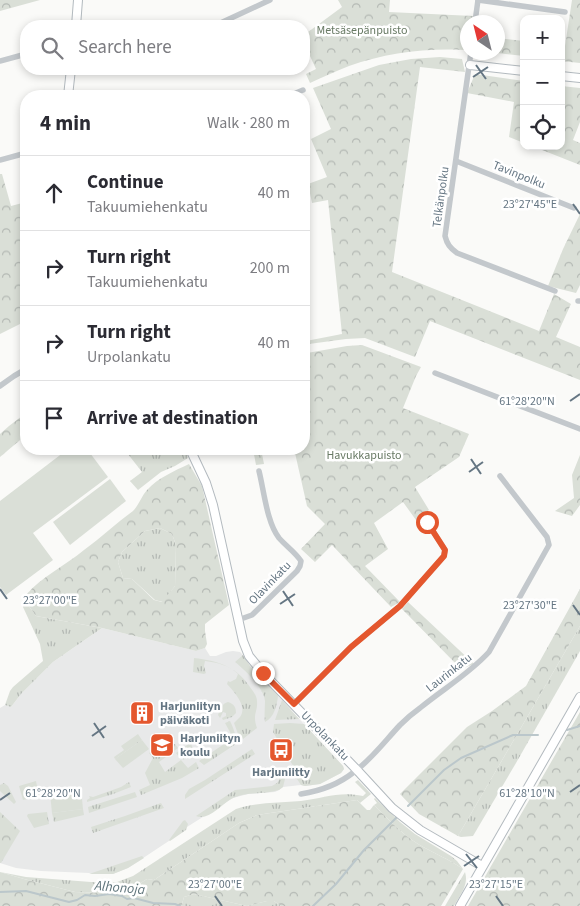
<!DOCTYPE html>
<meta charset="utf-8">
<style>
:root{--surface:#fff;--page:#f7f7f7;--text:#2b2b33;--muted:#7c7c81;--line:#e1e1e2}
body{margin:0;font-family:"Source Sans 3",sans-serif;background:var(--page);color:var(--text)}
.controls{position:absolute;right:15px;top:15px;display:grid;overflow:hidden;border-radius:10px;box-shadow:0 2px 8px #0003}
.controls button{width:45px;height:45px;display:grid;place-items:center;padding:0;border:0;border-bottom:1px solid var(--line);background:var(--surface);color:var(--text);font:25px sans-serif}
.compass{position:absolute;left:460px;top:15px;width:45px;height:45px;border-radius:50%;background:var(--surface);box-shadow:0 2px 8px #0003;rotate:325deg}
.stop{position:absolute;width:15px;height:15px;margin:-11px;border:4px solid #e4572e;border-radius:50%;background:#fff}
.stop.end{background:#e4572e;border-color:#fff;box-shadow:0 1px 5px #0008}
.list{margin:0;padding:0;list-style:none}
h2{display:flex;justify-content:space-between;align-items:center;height:65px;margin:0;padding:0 20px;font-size:21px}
h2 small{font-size:16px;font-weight:400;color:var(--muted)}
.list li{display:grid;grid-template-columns:32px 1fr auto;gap:15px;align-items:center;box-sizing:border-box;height:75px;padding:0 20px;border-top:1px solid var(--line)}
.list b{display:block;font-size:19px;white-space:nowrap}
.list p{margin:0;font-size:16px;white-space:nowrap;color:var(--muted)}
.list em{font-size:16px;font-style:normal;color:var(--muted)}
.icon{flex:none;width:28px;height:28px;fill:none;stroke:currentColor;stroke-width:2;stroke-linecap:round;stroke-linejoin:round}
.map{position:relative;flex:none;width:580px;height:906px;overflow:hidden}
.search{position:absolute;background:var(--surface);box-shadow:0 2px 8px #0003;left:20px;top:20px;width:290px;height:55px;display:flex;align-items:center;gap:12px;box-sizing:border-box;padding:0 18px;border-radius:20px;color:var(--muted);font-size:19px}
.panel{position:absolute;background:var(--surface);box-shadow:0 2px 8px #0003;left:20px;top:90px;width:290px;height:365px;border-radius:20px}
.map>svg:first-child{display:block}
.built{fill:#e8e9e9}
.grass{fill:url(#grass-tufts)}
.forest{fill:url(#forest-crowns);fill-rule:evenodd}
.park{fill:#dadfd7}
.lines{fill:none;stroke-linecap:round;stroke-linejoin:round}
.stream{stroke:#bbc7cb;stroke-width:2}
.secondary-casing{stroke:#b3babf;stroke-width:10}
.street{stroke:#c3c8cc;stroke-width:5.5}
.secondary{stroke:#fff;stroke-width:8}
.route{stroke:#e4572e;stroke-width:6}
.ticks{fill:none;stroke:#657683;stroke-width:2}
.labels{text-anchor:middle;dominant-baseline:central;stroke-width:5;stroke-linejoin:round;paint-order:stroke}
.park-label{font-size:12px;fill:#687a64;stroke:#fff}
.street-label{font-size:12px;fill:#657683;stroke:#fff}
.poi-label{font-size:12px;font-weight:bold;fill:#657683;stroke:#fff;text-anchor:start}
.water-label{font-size:14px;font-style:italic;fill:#60757c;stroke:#fff}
.ticks-label{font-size:12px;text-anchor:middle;fill:#657683;stroke:#fff;stroke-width:5;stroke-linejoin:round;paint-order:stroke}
</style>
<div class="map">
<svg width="580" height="906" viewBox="0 0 580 906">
<defs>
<pattern id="grass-tufts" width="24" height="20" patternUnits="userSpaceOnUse" patternTransform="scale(1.25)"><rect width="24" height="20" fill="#dadfd7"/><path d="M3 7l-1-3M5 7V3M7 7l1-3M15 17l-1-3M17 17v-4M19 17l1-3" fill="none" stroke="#b4b9b4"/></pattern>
<pattern id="forest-crowns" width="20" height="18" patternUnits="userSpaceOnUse" patternTransform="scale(1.25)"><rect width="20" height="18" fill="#dadfd7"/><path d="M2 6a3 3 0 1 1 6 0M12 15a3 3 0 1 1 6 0" fill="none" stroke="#b4b9b4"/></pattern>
</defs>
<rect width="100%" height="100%" fill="#fafaf8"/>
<path class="built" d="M102,628L196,651L205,648L210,656H216L226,652L233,651L240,652L243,655L250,666L343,766L344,769L341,773L320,784L305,786L301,785L283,787L279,790L275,792L248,794L233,798L187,827L184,831L128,868L113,874L41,871L16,868L0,863V708L5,705L11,707L21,694L53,662Z"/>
<g class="grass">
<path d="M124,449H186L188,458L175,466L161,472L138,490L130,481L142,472Z"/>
<path d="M160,528L172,534L176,545L175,586L163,602L155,600L132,579L123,578L118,562L122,552L145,531Z"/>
<path d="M26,595L28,605L36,616L102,628L53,662L21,694L11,707L5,705L10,691L13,687L43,661L40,644L23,607V601Z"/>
<path d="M580,626V651L516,763L473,836L461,837L458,836Z"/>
<path d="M243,655L250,666L278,696C277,705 274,718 265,722C264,715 265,708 265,701C264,688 245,670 235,662Z"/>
<path d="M194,658C218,661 236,666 250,687C253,691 257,696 257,701C258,712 252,714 257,728L243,739L238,734L234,723C236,721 238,719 240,717C248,706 234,692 227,684L228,681L230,682L236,679L238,674C229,665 218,663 205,661L204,666L206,673L204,674L193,672Z"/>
<path d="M282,700L299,719H298L275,720Z"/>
<path d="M228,702C234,704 236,707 236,713L232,717L223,720L222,718L226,716V713L223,712L220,718L218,715C220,710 222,703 228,702Z"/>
<path d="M230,721C234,728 235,736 239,742L204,765L199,761L227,742L226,738L231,734L225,723Z"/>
<path d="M290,723L304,724L343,766L344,769L341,773L320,784L305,786L301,785L295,776V769L273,732L274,724Z"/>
<path d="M138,734L142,740L115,759L114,757L124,750L121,746Z"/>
<path d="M168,741L170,743L166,747L169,750L172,748V746L173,744H175L178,748L167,756L164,752V749L162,748L159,750V752L163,753L166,757L159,762L165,772L181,760L188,768L196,762L199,768L182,778L141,795L139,790L150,785L145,773L153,758L149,753Z"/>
<path d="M190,743L192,746L193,755L189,758L188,757L183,760L182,756L179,757L176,753Z"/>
<path d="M252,749L255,754L185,799V795L189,789L205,780Z"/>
<path d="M279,768H280L285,779L283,787L279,790C263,795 246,791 231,799C221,805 208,821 196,816L235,790L272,786L277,783L279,780V776L276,770Z"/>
<path d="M358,780L371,794L360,803L357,800L257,815L239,823L154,880L147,879L123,894L75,892L24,879L0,872L26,877L104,883L117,882L133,876L236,809C257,802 280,803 301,801C324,798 340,791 363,796L366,793L355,782Z"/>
<path d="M129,782L131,787L113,794L87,802V800L90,798L89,796L93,797L121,787Z"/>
<path d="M4,783L8,786L16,802L14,804L0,791V785Z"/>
<path d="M135,792L137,797L89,813L88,807Z"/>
<path d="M375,798L400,822L415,834L451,856L457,861L463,869C449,859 433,853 418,844C402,834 388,819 374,805L377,803L374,799Z"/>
<path d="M161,803L164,808L93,833L91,827L125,816Z"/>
<path d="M83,809L84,815L54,822L52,813Z"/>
<path d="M47,812L49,824L34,828L27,816L28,814Z"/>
<path d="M185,820L188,824L186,830L170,841L169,840L183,821Z"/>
<path d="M142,856L144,858L128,868L113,874H89Z"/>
<path d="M465,872C469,885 460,895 454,906H445Z"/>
<path d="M194,894L247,906L267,901H274L281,906H184L182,904L184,897Z"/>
</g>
<g class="forest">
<path d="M0,0H40L0,11Z"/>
<path d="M338,0H390L389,12L473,16L471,22H468L467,36L464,50C425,48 386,53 349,66C336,71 323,77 310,83L306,74L316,69L304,43V35L342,7Z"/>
<path d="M572,0H580V63L561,61V46H565Z"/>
<path d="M498,38L524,41V56L497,53Z"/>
<path d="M440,57L462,59L465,72L420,67L392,272L539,331L554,294L571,304L556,337L580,347V380L430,321L415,357L365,338L346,339L309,344L304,342V339L306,341L342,334L328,200L312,203L308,184L327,177L311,139L331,129L313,88L379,65L411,59Z"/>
<path d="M475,74L524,81V143L509,137L514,102L467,93Z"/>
<path d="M561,86L580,88V122L573,140L580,143V165L532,146H561Z"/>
<path d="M0,174H2L11,206L26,202V321L0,334Z"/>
<path d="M580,214V285L576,293L548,286L563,249Z"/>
<path d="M362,345L421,367L416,376L403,408L469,434L459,457L415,487L429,510L416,520L403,502L374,523L388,549L365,566L400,602L391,607L332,545L315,562L301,549L325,524L307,506L295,453L290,449H304V352L307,353L347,346Z"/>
<path d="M26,413V435L0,457V434L9,426Z"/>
<path d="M253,449H261L264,464L256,465Z"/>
<path d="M580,455V505L572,516L555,511L574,498L572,475Z"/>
<path d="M189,464L202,486L229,605L205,624V631L207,644L205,648L196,651L102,628L36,616L28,605L26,595C42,576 65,566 84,550C101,538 116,523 133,511C139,505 141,497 147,490C158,478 174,471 189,464ZM160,528L172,534L176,545L175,586L162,602L154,600L132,579L123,578L118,562L122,552L145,531Z"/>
<path d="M580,589V626L458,836L419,814L400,794L467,727L492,711L526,686Z"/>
<path d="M408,602L474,664L461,669L402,609Z"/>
<path d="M580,712V906H468Z"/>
<path d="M357,800L367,810H370L374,805C388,819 402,834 418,844C433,853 449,859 463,869L441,906H281L274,901H267L247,906L194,894L184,897L182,904L184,906H0V872L24,879L75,892L123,894L147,879L154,880L239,823L257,815Z"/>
<path d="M0,812L20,831L1,863H0Z"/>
</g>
<g class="park">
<path d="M68,449H87L108,477L33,533L53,560L6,595L0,587V501Z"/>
<path d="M110,479L126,501L70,545L53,522Z"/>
<path d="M142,740L149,749L123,768L115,759Z"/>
<path d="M36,781L39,796L23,800L19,786Z"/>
<path d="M81,789L83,809L52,813L50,793Z"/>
</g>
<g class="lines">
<g class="stream">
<path d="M567,730L580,726"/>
<path d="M408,806L444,770L461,758L513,735H538"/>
<path d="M0,892L26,891L69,902L77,900L85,895L95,896L109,894L122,896L127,899L134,898L153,903L175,904L180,906"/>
<path d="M313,906L336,884L364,850L397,817"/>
</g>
<defs>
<g id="secondary">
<path d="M76,26L78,0"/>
<path d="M470,65L524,71"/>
<path d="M561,76L580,78"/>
<path d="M68,96L71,69"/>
<path d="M190,449L206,483L213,505L243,641L249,656L263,673L357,770L392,808L420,830L482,866"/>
<path d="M460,906L580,697"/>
</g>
</defs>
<use href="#secondary" class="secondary-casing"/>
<g class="street">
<path d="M478,0L565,12"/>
<path d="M475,22L478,0"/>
<path d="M214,26L270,0"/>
<path d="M471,52L445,236C447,244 450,248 457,253L555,291"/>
<path d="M0,61L26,54"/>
<path d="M289,96L303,90"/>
<path d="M0,160L26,153"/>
<path d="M456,161L574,208"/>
<path d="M304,195L307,194"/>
<path d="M578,301H580"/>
<path d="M435,373L580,429"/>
<path d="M0,386L14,376L26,369"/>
<path d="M238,620L252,615L297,571L300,566L301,561C295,552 286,546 279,538C267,523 264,491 259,471"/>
<path d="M294,704L351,647L400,606L444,556L445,550L427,522"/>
<path d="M301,794C320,791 339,784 354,772C372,759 385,741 400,725C406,719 413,713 420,708C443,689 469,674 489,652L549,545L547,537L500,476"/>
</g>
<use href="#secondary" class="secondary"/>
</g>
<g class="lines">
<path class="route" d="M263,673L294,704L351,647L400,606L444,556L445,550L427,522"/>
</g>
<path class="ticks" d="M476,65L486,79M473,77L488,67M573,204L580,214M570,401L580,394M471,459L481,474M469,472L483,462M0,589L7,599M283,591L293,606M280,604L295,594M573,605L580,615M94,723L104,738M92,736L106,726M570,792L580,785M0,800L10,793M466,854L477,868M464,866L479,856M215,896L222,906M496,896L503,906"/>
<defs>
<symbol id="building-square" viewBox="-11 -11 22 22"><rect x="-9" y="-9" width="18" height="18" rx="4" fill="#e4572e" stroke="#fff"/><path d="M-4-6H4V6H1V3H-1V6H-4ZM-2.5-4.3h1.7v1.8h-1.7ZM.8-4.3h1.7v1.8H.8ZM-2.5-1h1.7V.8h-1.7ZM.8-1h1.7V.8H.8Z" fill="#fff"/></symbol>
<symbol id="school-square" viewBox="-11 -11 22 22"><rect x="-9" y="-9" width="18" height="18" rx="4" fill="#e4572e" stroke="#fff"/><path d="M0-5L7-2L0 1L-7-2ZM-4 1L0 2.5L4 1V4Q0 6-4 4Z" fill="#fff"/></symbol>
<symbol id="bus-square" viewBox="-11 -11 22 22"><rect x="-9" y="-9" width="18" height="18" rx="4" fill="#e4572e" stroke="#fff"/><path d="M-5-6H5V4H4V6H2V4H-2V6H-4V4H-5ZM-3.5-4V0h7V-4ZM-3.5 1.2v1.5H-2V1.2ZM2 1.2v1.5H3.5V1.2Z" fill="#fff"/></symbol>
</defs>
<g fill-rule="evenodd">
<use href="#building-square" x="128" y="699" width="28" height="28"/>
<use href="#school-square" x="148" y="731" width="28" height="28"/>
<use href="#bus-square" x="267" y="736" width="28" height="28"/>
</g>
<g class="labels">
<g class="park-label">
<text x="362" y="30">Metsäsepänpuisto</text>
<text x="364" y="455">Havukkapuisto</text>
</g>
<g class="street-label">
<text transform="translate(519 175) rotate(22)">Tavinpolku</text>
<text transform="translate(441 197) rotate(-82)">Telkänpolku</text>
<text transform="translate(270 583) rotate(-46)">Olavinkatu</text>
<text transform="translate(449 673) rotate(-38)">Laurinkatu</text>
<text transform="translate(325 736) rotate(46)">Urpolankatu</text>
</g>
<g class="poi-label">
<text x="160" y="706">Harjuniityn<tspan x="160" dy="14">päiväkoti</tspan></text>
<text x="180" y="738">Harjuniityn<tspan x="180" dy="14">koulu</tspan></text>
<text x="281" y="772" text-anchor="middle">Harjuniitty</text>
</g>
<g class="water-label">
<text transform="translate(120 888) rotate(5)">Alhonoja</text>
</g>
</g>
<g class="ticks-label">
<text x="530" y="208">23°27'45"E</text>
<text x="527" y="405">61°28'20"N</text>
<text x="50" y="604">23°27'00"E</text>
<text x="530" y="609">23°27'30"E</text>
<text x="527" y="797">61°28'10"N</text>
<text x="53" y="797">61°28'20"N</text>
<text x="215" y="888">23°27'00"E</text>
<text x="496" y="888">23°27'15"E</text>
</g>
</svg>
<div class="controls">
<button>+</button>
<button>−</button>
<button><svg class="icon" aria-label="locate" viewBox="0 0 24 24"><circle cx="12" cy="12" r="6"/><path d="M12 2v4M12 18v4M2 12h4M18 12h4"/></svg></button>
</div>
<svg class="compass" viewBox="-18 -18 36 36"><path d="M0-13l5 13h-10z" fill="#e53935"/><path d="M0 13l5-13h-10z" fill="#7c7c81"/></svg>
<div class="stop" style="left:427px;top:522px"></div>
<div class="stop end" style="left:263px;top:673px"></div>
<div class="search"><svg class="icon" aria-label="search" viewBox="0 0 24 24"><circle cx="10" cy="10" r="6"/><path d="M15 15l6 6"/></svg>Search here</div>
<section class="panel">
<h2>4 min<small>Walk · 280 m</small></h2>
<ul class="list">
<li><svg class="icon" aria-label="ahead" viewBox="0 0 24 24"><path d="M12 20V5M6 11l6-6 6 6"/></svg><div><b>Continue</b><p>Takuumiehenkatu</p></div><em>40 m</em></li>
<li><svg class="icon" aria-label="right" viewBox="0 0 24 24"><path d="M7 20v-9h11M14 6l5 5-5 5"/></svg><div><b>Turn right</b><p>Takuumiehenkatu</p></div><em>200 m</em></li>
<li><svg class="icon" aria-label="right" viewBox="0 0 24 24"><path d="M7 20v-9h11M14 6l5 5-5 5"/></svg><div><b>Turn right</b><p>Urpolankatu</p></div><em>40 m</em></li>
<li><svg class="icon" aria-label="arrive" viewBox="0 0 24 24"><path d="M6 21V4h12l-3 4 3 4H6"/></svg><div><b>Arrive at destination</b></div></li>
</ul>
</section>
</div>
